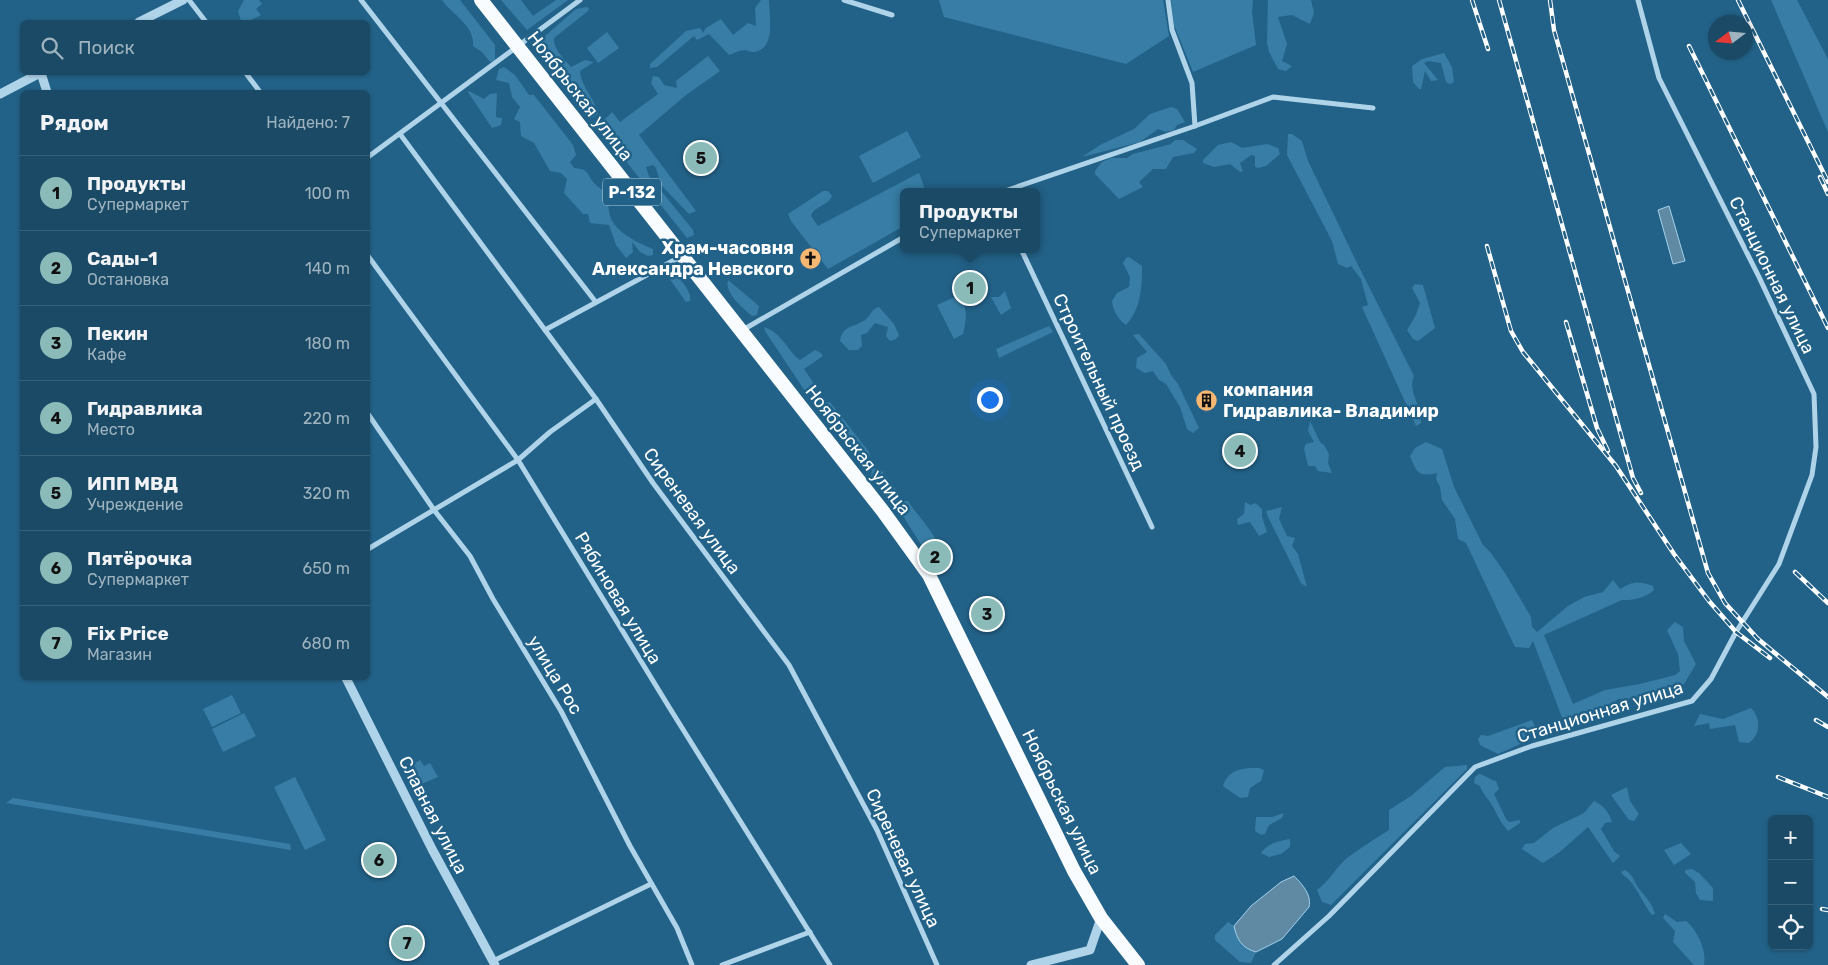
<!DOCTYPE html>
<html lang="ru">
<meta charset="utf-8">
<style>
:root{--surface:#1a4a66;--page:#23516c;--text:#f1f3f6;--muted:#9fb3bf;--line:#38627a;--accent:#8bbbb9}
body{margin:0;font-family:Rubik,sans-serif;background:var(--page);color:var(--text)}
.controls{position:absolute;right:15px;bottom:15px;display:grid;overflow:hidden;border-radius:8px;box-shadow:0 1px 4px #0004}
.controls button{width:45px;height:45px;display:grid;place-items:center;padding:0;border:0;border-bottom:1px solid var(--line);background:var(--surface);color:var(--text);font:25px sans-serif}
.compass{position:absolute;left:1708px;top:15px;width:45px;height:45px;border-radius:50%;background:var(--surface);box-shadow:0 1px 4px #0004;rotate:254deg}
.you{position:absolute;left:989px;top:399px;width:18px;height:18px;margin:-12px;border:4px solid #fff;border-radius:50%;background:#1a73e8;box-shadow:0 0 0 8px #1a73e833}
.badge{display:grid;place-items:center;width:32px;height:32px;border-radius:50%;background:var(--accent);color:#111;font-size:16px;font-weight:700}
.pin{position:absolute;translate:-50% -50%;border:2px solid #fff;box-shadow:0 1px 5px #0006}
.popup{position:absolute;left:900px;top:188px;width:140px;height:65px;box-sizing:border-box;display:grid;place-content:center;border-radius:8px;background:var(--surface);filter:drop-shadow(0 1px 4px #0005);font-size:16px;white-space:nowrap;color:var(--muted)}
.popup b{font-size:19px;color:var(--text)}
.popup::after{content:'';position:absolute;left:50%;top:100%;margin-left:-10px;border:10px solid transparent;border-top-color:var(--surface)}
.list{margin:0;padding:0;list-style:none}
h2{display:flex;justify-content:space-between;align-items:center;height:65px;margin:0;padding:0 20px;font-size:21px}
h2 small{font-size:16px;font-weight:400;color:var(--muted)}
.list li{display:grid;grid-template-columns:32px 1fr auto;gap:15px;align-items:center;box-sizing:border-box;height:75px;padding:0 20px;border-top:1px solid var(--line)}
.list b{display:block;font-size:19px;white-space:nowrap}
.list p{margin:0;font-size:16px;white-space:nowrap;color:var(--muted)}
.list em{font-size:16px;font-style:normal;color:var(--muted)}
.icon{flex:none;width:28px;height:28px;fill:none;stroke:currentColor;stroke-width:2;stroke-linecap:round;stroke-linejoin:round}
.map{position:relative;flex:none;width:1828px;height:965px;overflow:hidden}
.search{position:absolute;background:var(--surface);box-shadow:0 1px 4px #0004;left:20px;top:20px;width:350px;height:55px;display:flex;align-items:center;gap:12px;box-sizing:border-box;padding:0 18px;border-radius:8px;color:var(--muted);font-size:19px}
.panel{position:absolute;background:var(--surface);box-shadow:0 1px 4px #0004;left:20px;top:90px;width:350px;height:590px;border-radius:8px}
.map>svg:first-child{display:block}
.green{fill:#377da5}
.water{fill:#608aa4;stroke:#a3d1eb}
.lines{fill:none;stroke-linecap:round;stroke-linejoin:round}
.minor{stroke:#afd4ea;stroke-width:5}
.tertiary{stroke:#afd4ea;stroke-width:9}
.trunk{stroke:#f8fcfe;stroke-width:14}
.rail-casing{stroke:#fff;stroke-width:4.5}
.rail{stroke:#236288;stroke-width:2.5;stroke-dasharray:8;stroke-linecap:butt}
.labels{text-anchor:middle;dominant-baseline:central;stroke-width:5;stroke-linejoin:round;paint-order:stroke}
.shield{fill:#236288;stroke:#bdd0db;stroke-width:1}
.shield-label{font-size:16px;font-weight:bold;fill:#fff}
.street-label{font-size:18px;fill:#fff;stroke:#236288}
.poi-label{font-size:18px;font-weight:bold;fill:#fff;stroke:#236288;text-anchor:end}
</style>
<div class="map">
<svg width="1828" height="965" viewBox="0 0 1828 965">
<rect width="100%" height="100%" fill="#236288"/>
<g class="green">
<path d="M244,0H259L262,4L256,9L261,15L247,22L241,21L238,11Z"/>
<path d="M442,0H460L495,45V60L490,62L482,52L473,46C475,25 452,15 442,0Z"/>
<path d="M501,0H521L533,16L556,0H568L527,30Z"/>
<path d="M761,0H769C769,15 777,50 753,52C751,52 746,50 745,50C740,50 734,53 729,55L709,34L697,40L694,36L657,67L650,68V64L686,31L700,28L703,33L706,28L721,19L733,35L748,23L756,26L755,8Z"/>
<path d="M939,0H1163L1169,36L1126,64L944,17Z"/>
<path d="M1171,0H1253L1252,12L1256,45L1193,72L1174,25Z"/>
<path d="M1268,0H1311L1314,13L1310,24L1292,15L1278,17L1287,44L1282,61L1292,66L1286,71L1278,69L1269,52L1267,43Z"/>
<path d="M1771,0H1797L1828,59V132Z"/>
<path d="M587,7L589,8L588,11L554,38C553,49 564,59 571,67L585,60L594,62L580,71C581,87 595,98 598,114L590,119L537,48V43L576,9Z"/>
<path d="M607,32L619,48L598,63L587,48Z"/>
<path d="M1444,53L1452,67L1454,82L1450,84L1446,82L1441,63L1428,61L1424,63L1438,80L1431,81L1425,71L1421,89H1419L1413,82L1412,66L1422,59Z"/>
<path d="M708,56L720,71L686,95L639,135L696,211L689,214L661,185L656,168L653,165L646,167L649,176L693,230L694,235L687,238L598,126L612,112L620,122L658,94L651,83L653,76L659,77L664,85L677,88L676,81Z"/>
<path d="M504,67L515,75L529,95H534L573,145L576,155L570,162L574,168C591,169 586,176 596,185C599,188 603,190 607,192C608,199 608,209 610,216C615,232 638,243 653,249V255L648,256L640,252L632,242L633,252L626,258L616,245L609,225L590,223L588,214H583L564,193L567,179L561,173L550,171L534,143L521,136L520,122L514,119L520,107L512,97L509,83L496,80L499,69Z"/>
<path d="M469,91L484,99L490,94L497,93L496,114V117L502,118L501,125L492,128L468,92Z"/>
<path d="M1171,107L1177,109L1185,122L1177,125L1174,130L1166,132L1158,129L1140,142L1082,157L1100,145L1134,129L1150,114Z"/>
<path d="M907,131L921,157L873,183L859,156Z"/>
<path d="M1288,134H1292L1302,141L1308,161L1357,263L1414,376C1407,392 1422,405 1421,423L1416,426L1362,307L1368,305L1361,279L1351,266L1347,268L1338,264L1332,241L1287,155Z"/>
<path d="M1175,140H1183L1197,149L1194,153L1173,157L1166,169H1153L1139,182L1143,187L1119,199L1095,174V171L1102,162L1111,158H1127L1133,154L1171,144Z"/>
<path d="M1231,142L1242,148L1267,144L1278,148L1280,154L1266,166L1258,168L1255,167V156L1251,155L1240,163L1243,171L1240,172L1230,164L1214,167L1203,163V160L1218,145Z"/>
<path d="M919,173L926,192H904V226L828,269L791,221L788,214L823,191H828L832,196C828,206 814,206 811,216L818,226Z"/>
<path d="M1129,257L1142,266C1142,287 1141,309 1126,325C1118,319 1113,311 1112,301L1117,293L1129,287L1130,277L1123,263L1126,258Z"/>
<path d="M671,272C679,277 692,291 690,301L686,302L669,278Z"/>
<path d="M728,280L759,306L757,315L752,316C743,308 724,293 728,280Z"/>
<path d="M1415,284L1423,285L1435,328L1418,341L1413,339L1407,330L1415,317L1420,303L1412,288Z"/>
<path d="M1005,291L1011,308L1001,315L991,297H999Z"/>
<path d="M955,297C970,303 966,321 963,334L954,339L937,305Z"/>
<path d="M879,307L894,324L899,335L896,339L890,341L886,336L888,327L875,323L867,333L861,335L862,346L858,350H849L840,341C843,323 857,328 867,318C872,313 872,309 879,307Z"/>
<path d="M1049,326L1053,332L999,358L996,349Z"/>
<path d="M764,327C782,333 786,349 800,360L815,350L821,353L823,356L804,369L817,388L814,393L807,394L765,331Z"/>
<path d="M1139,334L1166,364L1171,375L1178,384L1199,428L1193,433L1187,429L1180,407L1166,384L1159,380L1153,371L1145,373L1136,368L1137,358L1147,352L1133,335Z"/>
<path d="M830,402L869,452L870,456L863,461L825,409V403Z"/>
<path d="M1310,421L1320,442L1324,445L1329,454L1328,463L1332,473L1318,471L1315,466H1308L1304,448L1306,444L1314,442L1308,431Z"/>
<path d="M1426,442L1442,449L1454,487L1483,545L1491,553L1505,573L1531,617L1532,627L1537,632L1568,606L1584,597L1603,592L1613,580L1620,589C1634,581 1639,581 1653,586L1654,590C1647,597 1632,601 1622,600L1544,635L1573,704L1605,690L1640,684L1675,675L1680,671L1678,654L1667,630L1675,622L1683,627L1684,641L1696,664L1684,684L1647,698L1618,699L1606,709L1563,720L1533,641L1529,648L1515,647L1466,543L1458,539L1455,519L1442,500L1440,487L1436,479L1437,473C1419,477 1417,474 1410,456L1415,448Z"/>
<path d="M877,468L882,471L897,491L898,495L894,499H888L871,477L872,469Z"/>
<path d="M902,501H908C919,519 944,540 941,562H932L898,508Z"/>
<path d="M1245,502L1251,505L1255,503L1262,509V517L1267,532L1259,536L1250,522L1238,525L1237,519L1244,514Z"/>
<path d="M1282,507L1279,519L1287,536L1295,538L1292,546L1298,554L1307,587L1301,583L1268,517L1266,511Z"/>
<path d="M232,695L241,713L212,727L203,709Z"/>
<path d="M1751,708C1761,718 1761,734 1749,743L1739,742L1735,725L1710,729L1709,723L1694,726L1700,714L1723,719Z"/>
<path d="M244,713L256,736L223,752L212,729Z"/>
<path d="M1532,720L1537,730L1520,744L1498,754L1480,745L1478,739L1481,735L1488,736Z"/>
<path d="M420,760L424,766L430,763L438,777L419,785L408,767Z"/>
<path d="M1467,765V769L1331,905L1322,902L1317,890C1330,881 1335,868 1347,858C1360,848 1375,839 1389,830V810L1411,796L1445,767Z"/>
<path d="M1259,768L1264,770L1261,781L1250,788L1248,797L1240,798L1223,786C1229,768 1244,768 1259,768Z"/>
<path d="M1479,774C1486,775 1489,780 1496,781L1499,789L1494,794L1506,819L1509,822L1520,820V823L1508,831C1499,820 1499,818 1493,807C1489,799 1483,795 1480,786L1474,783L1475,777Z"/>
<path d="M295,777L326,840L305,850L274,787Z"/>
<path d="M1627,787L1630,801L1639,814L1634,821L1629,820L1611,795Z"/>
<path d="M13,798L290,844L291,850L6,803Z"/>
<path d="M1594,801C1603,805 1609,812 1612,822L1605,823L1601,829L1614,851L1620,856L1613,863L1588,827L1561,851L1543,863L1522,849L1525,844L1534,843L1553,828L1584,813Z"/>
<path d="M1284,813L1282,818L1269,825L1265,834L1261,835L1255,831L1256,817H1272Z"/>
<path d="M1290,839V847L1281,854L1269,857L1261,853C1268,843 1278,841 1290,839Z"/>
<path d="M1681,843L1691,854L1674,865L1664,850Z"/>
<path d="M1692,869L1699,873L1713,888V901L1700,900L1696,893L1695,882L1685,873V870Z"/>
<path d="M1625,870C1635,876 1633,882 1640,890C1647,899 1652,903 1655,914L1652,915C1643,904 1639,891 1630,881C1627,877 1624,877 1621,872Z"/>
<path d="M1665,914L1677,922L1686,921C1697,930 1707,950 1704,965H1694L1673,942L1675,931L1663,918Z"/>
<path d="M1228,922L1234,926C1237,940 1242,948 1256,952L1251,963L1240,962L1215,940V935Z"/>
</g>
<g class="water">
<path d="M1669,206L1685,261L1673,264L1658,210Z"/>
<path d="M1294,876C1302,884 1312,895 1309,907L1282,939L1256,952C1242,948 1237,940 1234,926L1251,906L1281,882Z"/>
</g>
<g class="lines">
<g class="minor">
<path d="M189,0L206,22"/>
<path d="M361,0L595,301"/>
<path d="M844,0L892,15"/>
<path d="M1168,0L1172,30L1192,83L1195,126"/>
<path d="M245,72L260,92"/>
<path d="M400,134L596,399L653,483L789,665L877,830L937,965"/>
<path d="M368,157L580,0"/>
<path d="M1002,192L1195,126L1273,97L1373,108"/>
<path d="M1021,249L1152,527"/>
<path d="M368,256L518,460L669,707L830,965"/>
<path d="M545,330L680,257"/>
<path d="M741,331L904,237"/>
<path d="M368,414L434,510L470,556L493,599L561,711L630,846L677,928L692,965"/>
<path d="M368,549L518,460L550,432L596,399"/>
<path d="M493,961L651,884"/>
<path d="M722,965L810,932"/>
<path d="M1274,965L1329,916L1475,767L1532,746L1692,701L1711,679L1736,632L1779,564L1812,475L1816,447L1814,394L1759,277L1659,78L1638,0"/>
</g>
<g class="tertiary">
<path d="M139,22L183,0"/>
<path d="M41,73L47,92"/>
<path d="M0,94L42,72"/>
<path d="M346,678L432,849L495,965"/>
<path d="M1031,965L1090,950L1101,918"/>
</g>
<path class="trunk" d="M481,0L882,510L929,575L1074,871L1101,918L1138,965"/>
<defs>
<g id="rail">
<path d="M1472,0L1488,49"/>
<path d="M1499,0L1633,478L1641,493"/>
<path d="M1550,0L1554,30L1708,573L1725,603L1758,639L1828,697"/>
<path d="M1738,0L1828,182"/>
<path d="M1689,46L1828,328"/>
<path d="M1820,177L1828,194"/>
<path d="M1487,246L1511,331L1523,352L1616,466L1674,554L1709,601L1736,632L1770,658"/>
<path d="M1566,322L1597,428L1608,451"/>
<path d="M1795,572L1828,603"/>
<path d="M1816,720L1828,727"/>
<path d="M1778,777L1828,797"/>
<path d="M1822,909L1828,910"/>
</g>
</defs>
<use href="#rail" class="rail-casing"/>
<use href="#rail" class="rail"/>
</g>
<defs>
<symbol id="church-disc" viewBox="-11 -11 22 22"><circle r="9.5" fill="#f5b771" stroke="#236288"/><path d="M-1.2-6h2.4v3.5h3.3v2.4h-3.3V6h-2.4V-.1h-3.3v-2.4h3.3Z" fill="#111"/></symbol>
<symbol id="building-disc" viewBox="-11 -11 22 22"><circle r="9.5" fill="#f5b771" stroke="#236288"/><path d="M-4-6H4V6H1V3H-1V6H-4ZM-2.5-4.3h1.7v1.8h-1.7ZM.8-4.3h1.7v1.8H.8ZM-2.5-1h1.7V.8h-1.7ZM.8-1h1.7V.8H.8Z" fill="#111"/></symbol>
</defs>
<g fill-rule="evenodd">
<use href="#church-disc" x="798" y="246" width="25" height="25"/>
<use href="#building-disc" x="1194" y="388" width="25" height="25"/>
</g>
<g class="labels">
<rect class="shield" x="603" y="178.5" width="58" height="27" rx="4"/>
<g class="shield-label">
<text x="632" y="192">Р-132</text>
</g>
<g class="street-label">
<text transform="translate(580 96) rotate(52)">Ноябрьская улица</text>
<text transform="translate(1772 275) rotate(64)">Станционная улица</text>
<text transform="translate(1099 382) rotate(65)">Строительный проезд</text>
<text transform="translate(858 450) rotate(52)">Ноябрьская улица</text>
<text transform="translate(692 511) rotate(54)">Сиреневая улица</text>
<text transform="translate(618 598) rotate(59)">Рябиновая улица</text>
<text transform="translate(555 675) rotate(59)">улица Рос</text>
<text transform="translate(1600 712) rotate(-17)">Станционная улица</text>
<text transform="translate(1062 802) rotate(64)">Ноябрьская улица</text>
<text transform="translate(433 815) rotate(63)">Славная улица</text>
<text transform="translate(903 858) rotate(65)">Сиреневая улица</text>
</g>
<g class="poi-label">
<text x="794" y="248">Храм-часовня<tspan x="794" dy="21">Александра Невского</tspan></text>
<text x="1223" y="390" text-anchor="start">компания<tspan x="1223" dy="21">Гидравлика- Владимир</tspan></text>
</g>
</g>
</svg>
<div class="controls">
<button>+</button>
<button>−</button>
<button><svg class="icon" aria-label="locate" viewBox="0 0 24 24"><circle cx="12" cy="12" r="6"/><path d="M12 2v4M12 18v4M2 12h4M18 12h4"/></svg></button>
</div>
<svg class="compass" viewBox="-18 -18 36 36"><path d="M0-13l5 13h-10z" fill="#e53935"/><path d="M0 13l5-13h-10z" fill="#9fb3bf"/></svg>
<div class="you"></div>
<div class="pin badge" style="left:970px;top:288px">1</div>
<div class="popup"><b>Продукты</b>Супермаркет</div>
<div class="pin badge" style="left:935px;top:557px">2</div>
<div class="pin badge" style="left:987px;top:614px">3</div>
<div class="pin badge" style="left:1240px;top:451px">4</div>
<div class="pin badge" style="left:701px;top:158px">5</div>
<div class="pin badge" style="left:379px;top:860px">6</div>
<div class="pin badge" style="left:407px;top:943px">7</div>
<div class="search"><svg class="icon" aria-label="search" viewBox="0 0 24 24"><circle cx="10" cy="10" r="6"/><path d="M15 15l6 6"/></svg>Поиск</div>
<section class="panel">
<h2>Рядом<small>Найдено: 7</small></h2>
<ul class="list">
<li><span class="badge">1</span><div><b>Продукты</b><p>Супермаркет</p></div><em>100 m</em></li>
<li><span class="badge">2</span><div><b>Сады-1</b><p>Остановка</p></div><em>140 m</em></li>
<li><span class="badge">3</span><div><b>Пекин</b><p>Кафе</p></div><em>180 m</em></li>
<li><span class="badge">4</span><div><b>Гидравлика</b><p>Место</p></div><em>220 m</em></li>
<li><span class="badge">5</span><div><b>ИПП МВД</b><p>Учреждение</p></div><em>320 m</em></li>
<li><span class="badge">6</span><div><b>Пятёрочка</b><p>Супермаркет</p></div><em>650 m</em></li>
<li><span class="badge">7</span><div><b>Fix Price</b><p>Магазин</p></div><em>680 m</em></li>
</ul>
</section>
</div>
